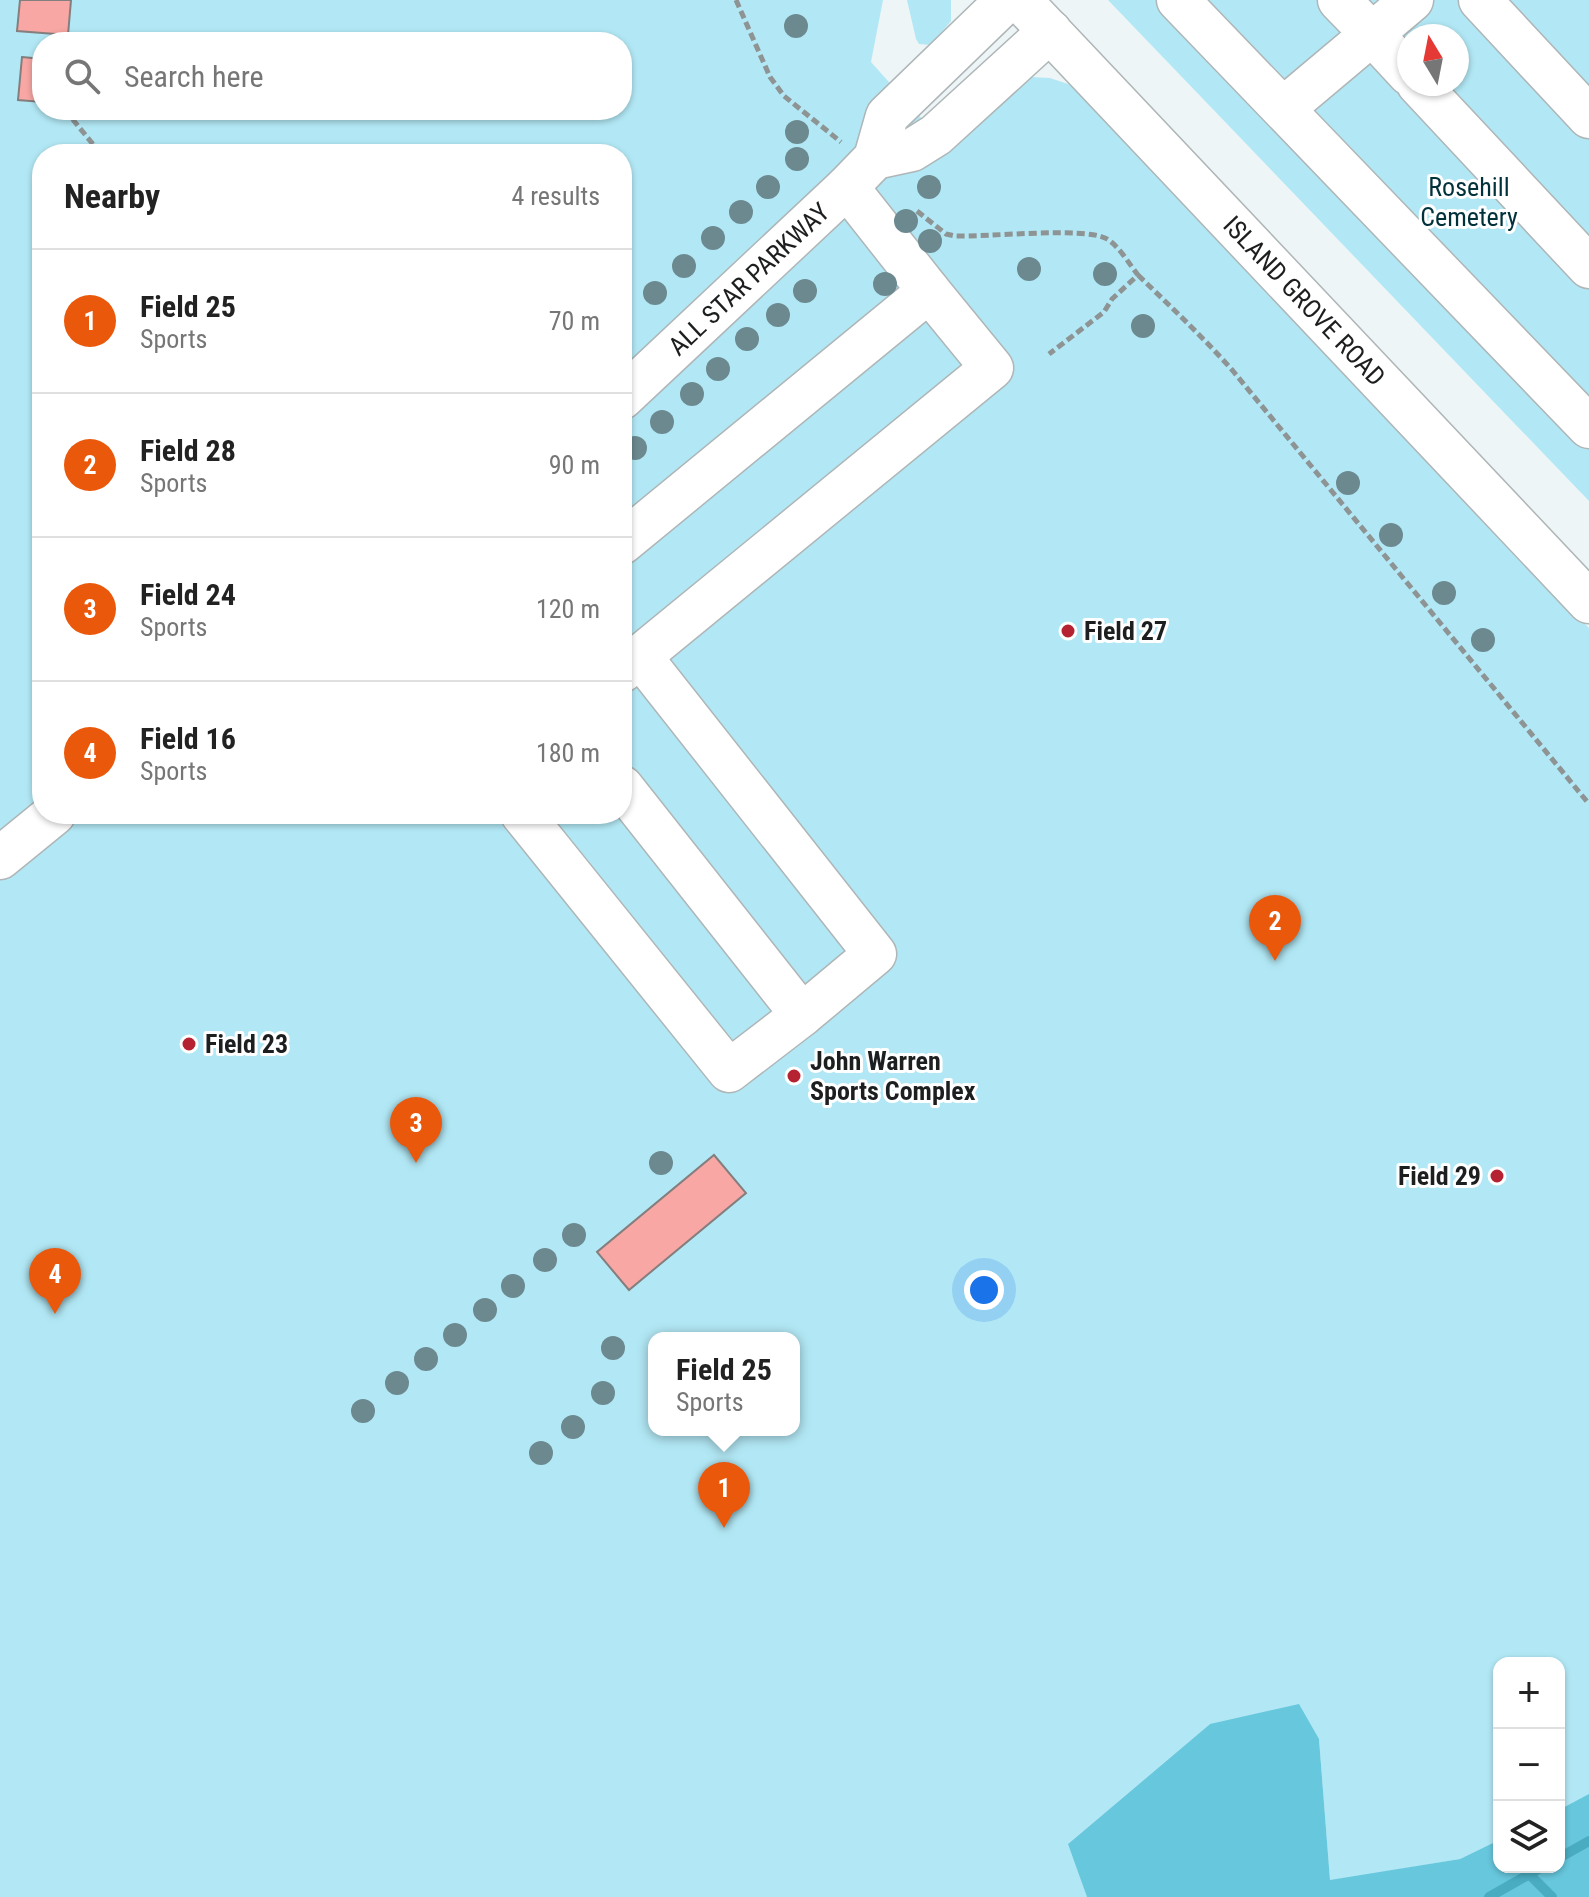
<!DOCTYPE html>
<meta charset="utf-8">
<style>
:root{--surface:#fff;--page:#f6f6f6;--text:#222;--muted:#767676;--line:#e0e0e0;--accent:#ea580c}
body{margin:0;font-family:"Roboto Condensed",sans-serif;background:var(--page);color:var(--text)}
.controls{position:absolute;right:24px;bottom:24px;display:grid;overflow:hidden;border-radius:16px;box-shadow:0 2px 6px #0004}
.controls button{width:72px;height:72px;display:grid;place-items:center;padding:0;border:0;border-bottom:2px solid var(--line);background:var(--surface);color:var(--text);font:40px sans-serif}
.compass{position:absolute;left:1397px;top:24px;width:72px;height:72px;border-radius:50%;background:var(--surface);box-shadow:0 2px 6px #0004;rotate:350deg}
.you{position:absolute;left:984px;top:1290px;width:28px;height:28px;margin:-20px;border:6px solid #fff;border-radius:50%;background:#1a73e8;box-shadow:0 0 0 12px #1a73e833}
.badge{display:grid;place-items:center;width:52px;height:52px;border-radius:50%;background:var(--accent);color:#fff;font-size:26px;font-weight:700}
.pin{position:absolute;translate:-50% -66px;filter:drop-shadow(0 2px 4px #0008)}
.pin::after{content:'';position:absolute;top:42px;width:28px;height:24px;background:inherit;clip-path:polygon(0 0,100% 0,50% 100%)}
.popup{position:absolute;left:648px;top:1332px;width:152px;height:104px;box-sizing:border-box;display:grid;place-content:center;border-radius:16px;background:var(--surface);filter:drop-shadow(0 2px 6px #0005);font-size:26px;white-space:nowrap;color:var(--muted)}
.popup b{font-size:30px;color:var(--text)}
.popup::after{content:'';position:absolute;left:50%;top:100%;margin-left:-16px;border:16px solid transparent;border-top-color:var(--surface)}
.list{margin:0;padding:0;list-style:none}
h2{display:flex;justify-content:space-between;align-items:center;height:104px;margin:0;padding:0 32px;font-size:34px}
h2 small{font-size:26px;font-weight:400;color:var(--muted)}
.list li{display:grid;grid-template-columns:52px 1fr auto;gap:24px;align-items:center;box-sizing:border-box;height:144px;padding:0 32px;border-top:2px solid var(--line)}
.list b{display:block;font-size:30px;white-space:nowrap}
.list p{margin:0;font-size:26px;white-space:nowrap;color:var(--muted)}
.list em{font-size:26px;font-style:normal;color:var(--muted)}
.icon{flex:none;width:44px;height:44px;fill:none;stroke:currentColor;stroke-width:2;stroke-linecap:round;stroke-linejoin:round}
.map{position:relative;flex:none;width:1589px;height:1897px;overflow:hidden}
.search{position:absolute;background:var(--surface);box-shadow:0 2px 6px #0004;left:32px;top:32px;width:600px;height:88px;display:flex;align-items:center;gap:20px;box-sizing:border-box;padding:0 28px;border-radius:32px;color:var(--muted);font-size:30px}
.panel{position:absolute;background:var(--surface);box-shadow:0 2px 6px #0004;left:32px;top:144px;width:600px;height:680px;border-radius:32px}
.map>svg:first-child{display:block}
.green{fill:#b2e8f5;fill-rule:evenodd}
.forest{fill:#67c7dd}
.lines{fill:none;stroke-linecap:round;stroke-linejoin:round}
.stream{stroke:#4aacc1;stroke-width:10}
.building{fill:#f8a7a4;stroke:#847e7e;stroke-width:2}
.minor-casing{stroke:#afb6b7;stroke-width:45}
.path{stroke:#8e9394;stroke-width:5;stroke-dasharray:8 4;stroke-linecap:butt}
.minor{stroke:#fff;stroke-width:42}
.tree{fill:#6c898f}
.poi-dot{fill:#b52332;stroke:#fff;stroke-width:3}
.labels{text-anchor:middle;dominant-baseline:central;stroke-width:6;stroke-linejoin:round;paint-order:stroke}
.park-label{font-size:26px;fill:#01313a;stroke:#fff}
.street-label{font-size:26px;fill:#1c1e1f;stroke:#fff}
.poi-label{font-size:26px;font-weight:bold;fill:#1c1e1f;stroke:#fff;text-anchor:start}
</style>
<div class="map">
<svg width="1589" height="1897" viewBox="0 0 1589 1897">
<rect width="100%" height="100%" fill="#eef5f6"/>
<g class="green">
<path d="M0,0H883L871,62L948,148L1030,77L1050,78L1071,85L1589,628V1797L1559,1811V1663H1499V1840L1460,1859L1330,1881L1319,1739L1210,1724L1069,1843L1087,1897H0ZM42,42H622V110H42ZM42,154H622V814H42ZM654,1338H794V1430H654Z"/>
<path d="M907,0H951V21L931,45L919,44L916,39Z"/>
<path d="M1108,0H1589V501ZM1409,36H1457V84H1409Z"/>
</g>
<path class="forest" d="M1299,1704L1319,1739L1330,1880L1460,1859L1499,1840V1867H1559V1810L1589,1794V1897H1087L1068,1844L1210,1724Z"/>
<g class="lines">
<g class="stream">
<path d="M1559,1858L1589,1841"/>
<path d="M1529,1874L1552,1897"/>
<path d="M1489,1897L1542,1867"/>
</g>
</g>
<g class="building">
<path d="M20,0H71L68,35L17,31Z"/>
<path d="M22,57L42,59V102L18,100Z"/>
<path d="M714,1155L746,1193L629,1290L597,1252Z"/>
</g>
<g class="lines">
<defs>
<g id="minor">
<path id="s1" d="M1020,0L1589,602"/>
<path d="M1178,0L1589,427"/>
<path d="M1480,0L1589,117"/>
<path d="M1409,74L1372,34L1412,0"/>
<path d="M1418,84L1589,267"/>
<path d="M1284,108L1372,34L1339,0"/>
<path d="M875,158L912,150L936,135L1050,31"/>
<path d="M847,187L929,291"/>
<path id="s2" d="M622,398L847,187L875,158L887,116L1007,0"/>
<path d="M622,543L929,291L992,368L622,671"/>
<path d="M640,656L875,954L802,1015"/>
<path d="M522,814L729,1071L802,1015L622,787"/>
<path d="M0,858L54,814"/>
</g>
</defs>
<use href="#minor" class="minor-casing"/>
<g class="path">
<path d="M736,0L770,77L784,96L841,142"/>
<path d="M65,110L101,154"/>
<path d="M917,211L946,234L955,236C986,237 1083,227 1105,238C1118,244 1129,264 1138,275L1112,299L1104,312L1049,354"/>
<path d="M1138,275C1171,307 1203,337 1233,371L1589,804"/>
</g>
<use href="#minor" class="minor"/>
</g>
<g class="tree">
<circle cx="796" cy="26" r="12"/>
<circle cx="797" cy="132" r="12"/>
<circle cx="797" cy="159" r="12"/>
<circle cx="768" cy="187" r="12"/>
<circle cx="929" cy="187" r="12"/>
<circle cx="741" cy="212" r="12"/>
<circle cx="906" cy="221" r="12"/>
<circle cx="713" cy="238" r="12"/>
<circle cx="930" cy="241" r="12"/>
<circle cx="684" cy="266" r="12"/>
<circle cx="1029" cy="269" r="12"/>
<circle cx="1105" cy="274" r="12"/>
<circle cx="885" cy="284" r="12"/>
<circle cx="805" cy="291" r="12"/>
<circle cx="655" cy="293" r="12"/>
<circle cx="778" cy="315" r="12"/>
<circle cx="1143" cy="326" r="12"/>
<circle cx="747" cy="339" r="12"/>
<circle cx="718" cy="369" r="12"/>
<circle cx="692" cy="394" r="12"/>
<circle cx="662" cy="422" r="12"/>
<circle cx="635" cy="448" r="12"/>
<circle cx="1348" cy="483" r="12"/>
<circle cx="1391" cy="535" r="12"/>
<circle cx="1444" cy="593" r="12"/>
<circle cx="1483" cy="640" r="12"/>
<circle cx="661" cy="1163" r="12"/>
<circle cx="574" cy="1235" r="12"/>
<circle cx="545" cy="1260" r="12"/>
<circle cx="513" cy="1286" r="12"/>
<circle cx="485" cy="1310" r="12"/>
<circle cx="455" cy="1335" r="12"/>
<circle cx="613" cy="1348" r="12"/>
<circle cx="426" cy="1359" r="12"/>
<circle cx="397" cy="1383" r="12"/>
<circle cx="603" cy="1393" r="12"/>
<circle cx="363" cy="1411" r="12"/>
<circle cx="573" cy="1427" r="12"/>
<circle cx="541" cy="1453" r="12"/>
</g>
<g class="poi-dot">
<circle cx="1068" cy="631" r="8"/>
<circle cx="189" cy="1044" r="8"/>
<circle cx="794" cy="1076" r="8"/>
<circle cx="1497" cy="1176" r="8"/>
</g>
<g class="labels">
<g class="park-label">
<text x="1469" y="187">Rosehill<tspan x="1469" dy="30">Cemetery</tspan></text>
</g>
<g class="street-label">
<text stroke="none"><textPath href="#s2" startOffset="174">ALL STAR PARKWAY</textPath></text>
<text stroke="none"><textPath href="#s1" startOffset="414">ISLAND GROVE ROAD</textPath></text>
</g>
<g class="poi-label">
<text x="1084" y="631">Field 27</text>
<text x="205" y="1044">Field 23</text>
<text x="810" y="1061">John Warren<tspan x="810" dy="30">Sports Complex</tspan></text>
<text x="1481" y="1176" text-anchor="end">Field 29</text>
</g>
</g>
</svg>
<div class="controls">
<button>+</button>
<button>−</button>
<button><svg class="icon" aria-label="layers" viewBox="0 0 24 24"><path d="M12 4l9 5-9 5-9-5zM3 14l9 5 9-5"/></svg></button>
</div>
<svg class="compass" viewBox="-18 -18 36 36"><path d="M0-13l5 13h-10z" fill="#e53935"/><path d="M0 13l5-13h-10z" fill="#767676"/></svg>
<div class="you"></div>
<div class="pin badge" style="left:724px;top:1528px">1</div>
<div class="popup"><b>Field 25</b>Sports</div>
<div class="pin badge" style="left:1275px;top:961px">2</div>
<div class="pin badge" style="left:416px;top:1163px">3</div>
<div class="pin badge" style="left:55px;top:1314px">4</div>
<div class="search"><svg class="icon" aria-label="search" viewBox="0 0 24 24"><circle cx="10" cy="10" r="6"/><path d="M15 15l6 6"/></svg>Search here</div>
<section class="panel">
<h2>Nearby<small>4 results</small></h2>
<ul class="list">
<li><span class="badge">1</span><div><b>Field 25</b><p>Sports</p></div><em>70 m</em></li>
<li><span class="badge">2</span><div><b>Field 28</b><p>Sports</p></div><em>90 m</em></li>
<li><span class="badge">3</span><div><b>Field 24</b><p>Sports</p></div><em>120 m</em></li>
<li><span class="badge">4</span><div><b>Field 16</b><p>Sports</p></div><em>180 m</em></li>
</ul>
</section>
</div>
